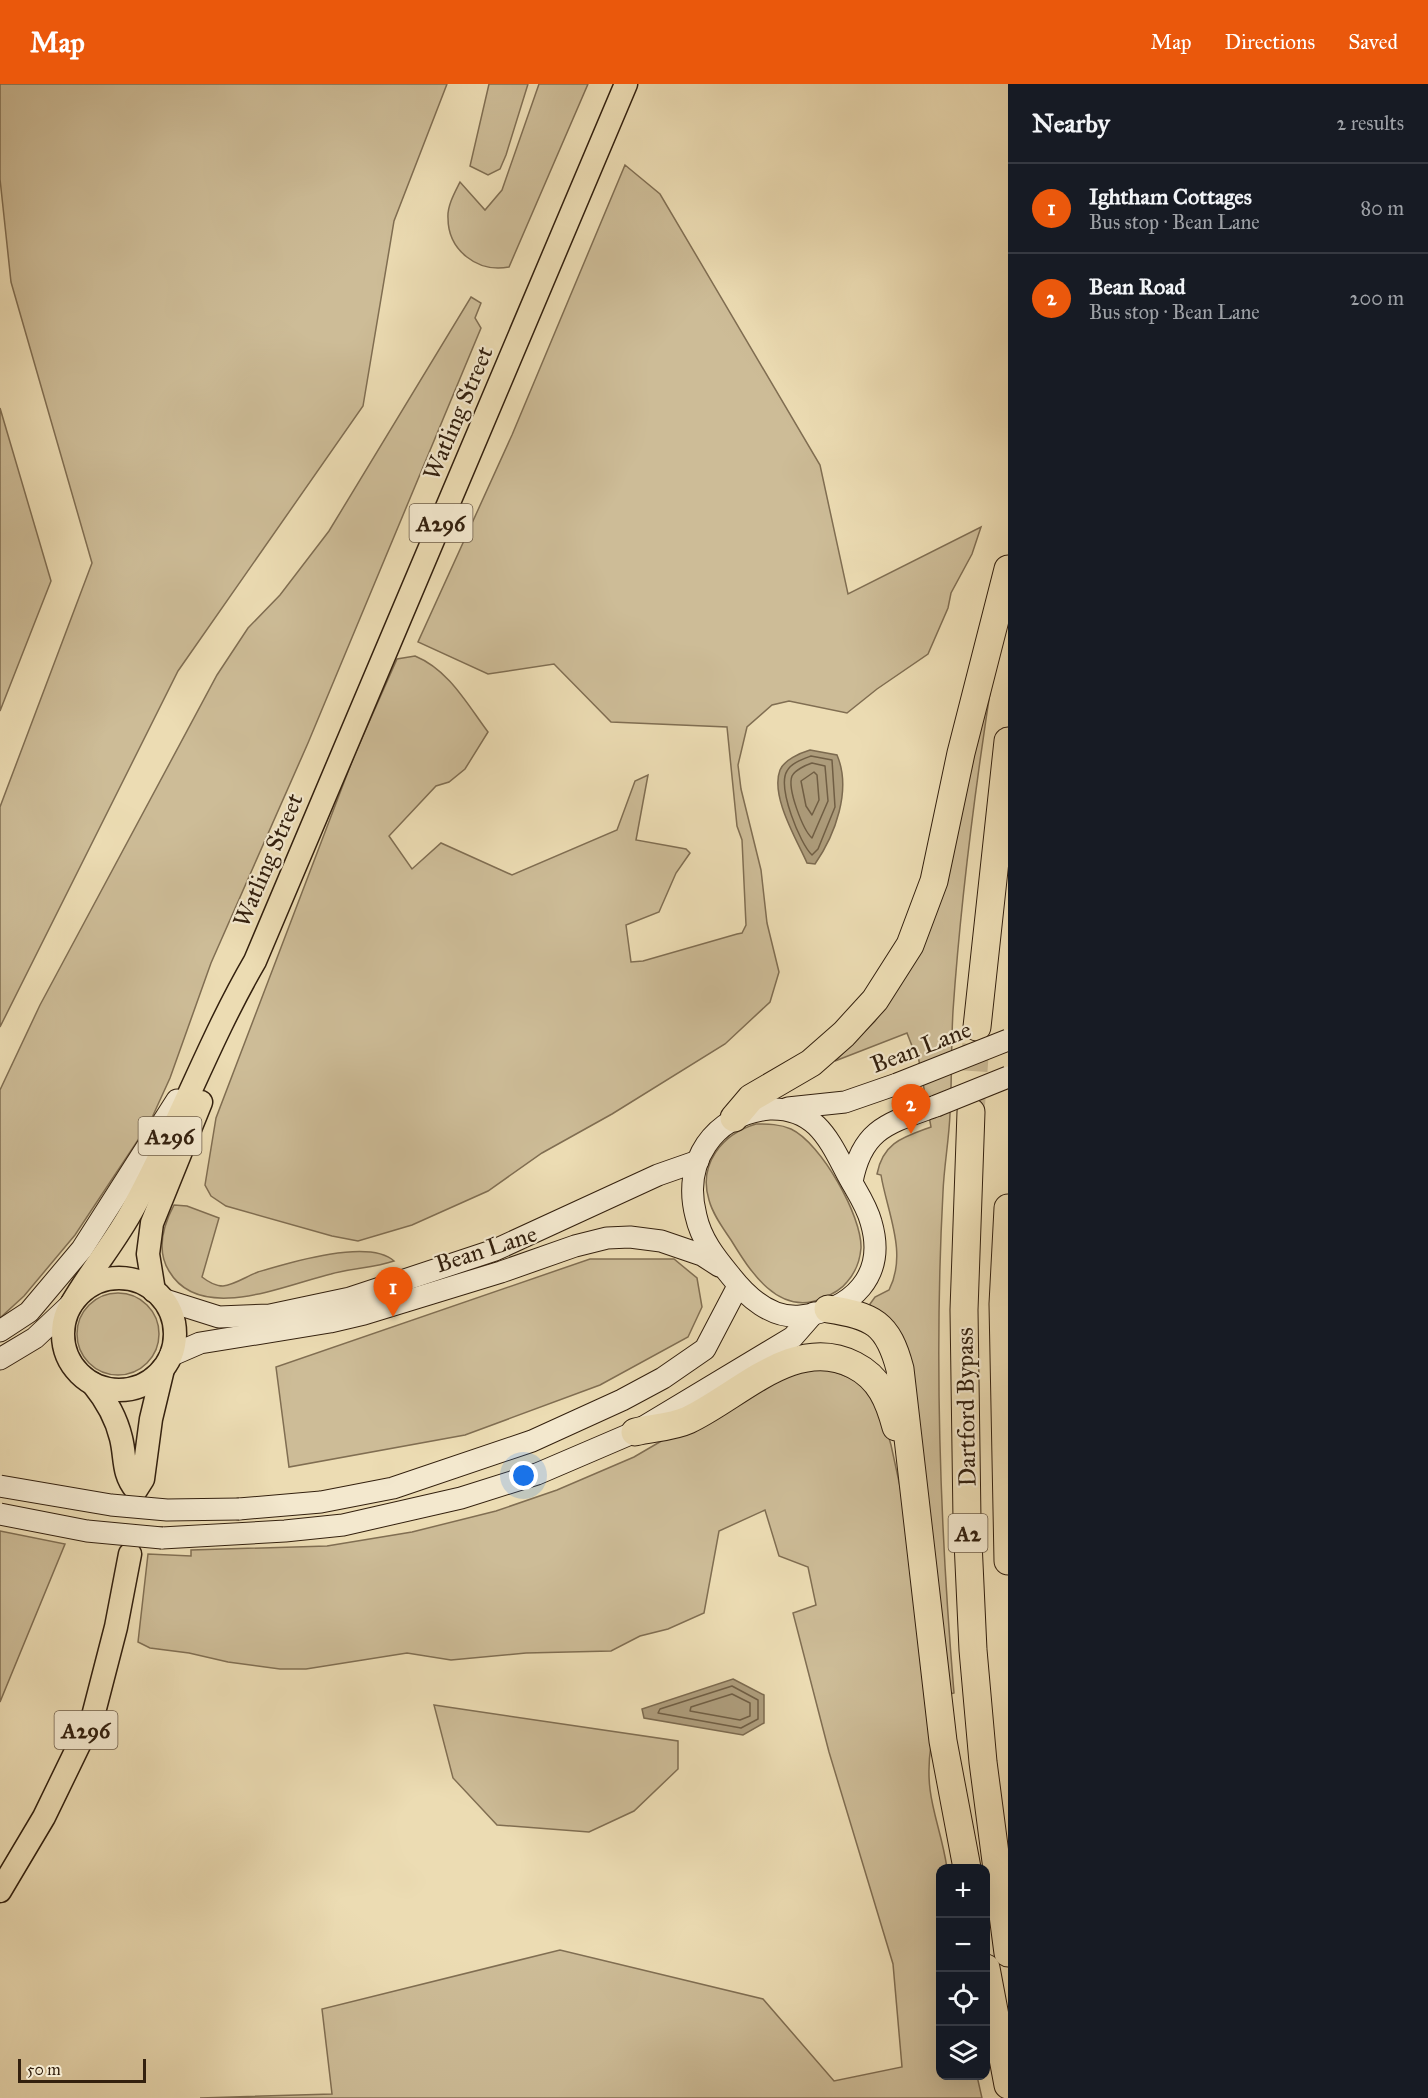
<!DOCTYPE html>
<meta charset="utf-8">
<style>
:root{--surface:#171b24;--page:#242831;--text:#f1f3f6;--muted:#9ea1a6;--line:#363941;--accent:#ea580c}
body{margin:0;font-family:"IM FELL Great Primer",serif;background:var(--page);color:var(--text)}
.controls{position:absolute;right:18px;bottom:18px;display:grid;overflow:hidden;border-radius:12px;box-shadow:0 6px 24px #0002}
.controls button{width:54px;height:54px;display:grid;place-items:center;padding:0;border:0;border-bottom:2px solid var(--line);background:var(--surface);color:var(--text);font:30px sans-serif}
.scale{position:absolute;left:18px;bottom:15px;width:128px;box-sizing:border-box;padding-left:6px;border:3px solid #33200e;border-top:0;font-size:16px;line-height:21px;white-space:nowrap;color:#33200e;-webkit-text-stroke:4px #f3e8ce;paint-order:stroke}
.you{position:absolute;left:524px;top:1392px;width:21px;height:21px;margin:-15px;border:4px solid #fff;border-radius:50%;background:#1a73e8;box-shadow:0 0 0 9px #1a73e833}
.badge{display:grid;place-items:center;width:39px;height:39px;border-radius:50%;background:var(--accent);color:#fff;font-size:20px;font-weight:700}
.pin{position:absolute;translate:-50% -50px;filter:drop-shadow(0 2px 3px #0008)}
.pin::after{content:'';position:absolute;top:32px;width:21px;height:18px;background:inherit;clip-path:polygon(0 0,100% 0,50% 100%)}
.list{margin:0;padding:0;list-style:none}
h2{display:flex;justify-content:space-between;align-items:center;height:78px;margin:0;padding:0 24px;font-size:26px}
h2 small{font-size:20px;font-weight:400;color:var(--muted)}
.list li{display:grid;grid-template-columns:39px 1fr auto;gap:18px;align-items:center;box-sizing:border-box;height:90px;padding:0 24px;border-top:2px solid var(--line)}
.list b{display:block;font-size:22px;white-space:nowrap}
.list p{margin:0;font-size:20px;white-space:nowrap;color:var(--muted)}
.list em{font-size:20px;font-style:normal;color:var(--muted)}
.icon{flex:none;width:33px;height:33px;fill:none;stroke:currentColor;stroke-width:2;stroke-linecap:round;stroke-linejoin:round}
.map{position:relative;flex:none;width:1008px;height:2014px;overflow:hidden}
header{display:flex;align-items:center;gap:36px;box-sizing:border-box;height:84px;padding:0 30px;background:var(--accent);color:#fff}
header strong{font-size:28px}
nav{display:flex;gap:33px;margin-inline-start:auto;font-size:21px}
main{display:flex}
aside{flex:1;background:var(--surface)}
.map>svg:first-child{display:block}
.green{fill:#cdbc97;stroke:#806e52;stroke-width:1.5}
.water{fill:#ad9c7b;stroke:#7c6a4f;stroke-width:1.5}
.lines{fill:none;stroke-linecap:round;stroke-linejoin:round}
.shore{stroke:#705e44;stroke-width:1.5}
.highway-tunnel{stroke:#c7b692;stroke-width:27;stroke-dasharray:27 14;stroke-linecap:butt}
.secondary-casing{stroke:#33200e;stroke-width:23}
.primary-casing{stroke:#33200e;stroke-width:25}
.highway-casing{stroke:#33200e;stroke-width:29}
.secondary{stroke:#f3e8ce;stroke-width:21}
.primary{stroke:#ecdcb3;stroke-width:22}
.highway{stroke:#ecdcb3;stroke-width:27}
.secondary-bridge-casing{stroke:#33200e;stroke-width:23;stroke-linecap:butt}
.secondary-bridge{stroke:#f3e8ce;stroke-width:21}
.labels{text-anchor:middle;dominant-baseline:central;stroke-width:4.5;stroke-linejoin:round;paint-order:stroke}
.shield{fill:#f3e8ce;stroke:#6d5c48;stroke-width:1.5}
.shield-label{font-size:22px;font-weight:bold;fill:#33200e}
.street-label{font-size:24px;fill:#33200e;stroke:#f3e8ce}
</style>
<header>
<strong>Map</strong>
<nav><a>Map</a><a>Directions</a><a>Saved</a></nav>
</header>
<main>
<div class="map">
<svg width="1008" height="2014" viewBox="0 0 1008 2014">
<rect width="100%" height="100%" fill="#ecdcb3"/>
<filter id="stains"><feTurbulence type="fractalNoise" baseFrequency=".00333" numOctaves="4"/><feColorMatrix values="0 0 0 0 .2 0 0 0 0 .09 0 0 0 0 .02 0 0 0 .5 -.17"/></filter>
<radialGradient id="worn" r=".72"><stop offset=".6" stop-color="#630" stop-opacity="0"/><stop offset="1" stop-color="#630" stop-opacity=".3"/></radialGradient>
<g class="green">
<path d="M0,0H447L394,137L363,322L178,587L0,943V723L92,479L11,198L0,95Z"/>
<path d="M489,0H528L506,71L500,85L488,91L470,82Z"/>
<path d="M539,0H588L509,183C477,189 448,166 448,134C447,122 455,108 460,98L485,126L502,106Z"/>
<path d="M625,81L660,110L820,381L848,510L981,443L972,470L951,509L948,524L928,570L877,605L847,629L789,617L772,621L747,643L738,681L741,705L761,786L767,839L779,888L770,918L725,960L612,1030L542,1069L488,1107L412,1141L358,1157L332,1152L226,1122L211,1112L205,1101L216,1034L354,672L397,575L415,572C449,586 467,620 488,648L465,685L449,698L436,702L389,752L412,785L441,759L512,791L617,746L635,697L648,691L636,756L686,765L690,769L676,789L659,828L626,841L631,878L643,877L737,850L742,849L746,841L742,756L737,742L727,643L611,638L554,580L488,590L418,558L512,351Z"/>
<path d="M471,213L481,219L475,234L481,244L308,659L211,879L170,994L150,1038L75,1151L24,1212L0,1234V1006L40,921L217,591L248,544L280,511L329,447Z"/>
<path d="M0,324L51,497L0,627Z"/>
<path d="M994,583C976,697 961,811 953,927C951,961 952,996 950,1030C949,1056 944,1082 943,1108C934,1274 940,1443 954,1609L950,1610L920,1392L870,1220L875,1213L889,1206C908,1169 887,1128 881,1091L877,1090C883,1058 904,1053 931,1043L917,966L914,967L907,949L835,977L875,937L911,883L964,701Z"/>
<path d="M756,1040C768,1040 780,1040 791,1045C821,1059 862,1132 861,1164C860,1176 855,1189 847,1198C841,1206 831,1211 821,1215C778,1232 750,1187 731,1156C723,1144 713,1131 709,1116C698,1080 722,1050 756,1040Z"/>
<path d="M174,1121L187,1122L219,1134L202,1193C207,1197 216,1202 223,1202C234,1201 247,1192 258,1188C288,1179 369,1154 394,1177C374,1184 351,1184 331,1190C285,1201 200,1240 169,1187C156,1166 164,1140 174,1121Z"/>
<path d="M590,1175H674L697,1194L702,1223L688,1253L600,1301L465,1351L289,1383L276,1283Z"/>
<circle cx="118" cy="1250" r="41"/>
<path d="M826,1284L860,1298L882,1329L891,1361L901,1407L931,1661C923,1713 940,1737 947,1784H940V1992H977L982,2014H200L332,2010L322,1925L560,1866L763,1915L834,1997L902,1983L893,1880L829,1668L793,1529L816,1521L808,1483L779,1472L765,1426L719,1447L704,1529L668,1545L640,1552L611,1567L526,1569L451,1576L407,1569L306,1585H280L228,1578L189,1569L150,1564L138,1558L148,1470L191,1472V1466L327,1462L412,1448L496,1427L557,1406L634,1373L682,1345L792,1290Z"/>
<path d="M0,1447L65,1460L0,1618Z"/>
<path d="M434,1621L678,1657V1685L634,1727L589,1748L497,1741L453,1694Z"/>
</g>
<g class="water">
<path d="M810,666L837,671C852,706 835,751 815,780L807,779C797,756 770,712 780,686C784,676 800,669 810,666Z"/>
<path d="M733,1595L764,1611V1639L743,1651L644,1634L642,1625Z"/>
</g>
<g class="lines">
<g class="shore">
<path d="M811,672L832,676L835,723L818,765L812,771C800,760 777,703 787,687C791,679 803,675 811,672Z"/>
<path d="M812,679L825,682L828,717L812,754C803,746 787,705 792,692C795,686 806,681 812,679Z"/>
<path d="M814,688L817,691L819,716L812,731L806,722L801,697Z"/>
<path d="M732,1602L758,1616V1635L741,1644L658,1629L660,1625Z"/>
<path d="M732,1610L750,1619V1632L740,1636L690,1627L691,1623Z"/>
</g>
<path class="highway-tunnel" d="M971,1028L977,945"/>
<defs>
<g id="secondary">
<path d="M788,1024L845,1018L897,1000"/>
<path d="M769,1025C819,1023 831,1061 851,1097C859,1111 867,1123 871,1138C887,1192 852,1226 801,1232C772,1235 747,1213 730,1191C715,1173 701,1155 696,1132C682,1078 713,1031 769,1025Z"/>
<path d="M852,1098C862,1044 889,1039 936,1022"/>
<path d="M162,1215L219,1233L270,1231L350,1214L495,1166L658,1091L698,1077"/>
<path d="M0,1247L29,1228L82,1165L177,1016"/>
<path d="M170,1272L200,1259L330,1238L364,1230L501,1188L575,1162L607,1154L630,1153L661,1157L702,1171L719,1182"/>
<path d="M0,1275L35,1254L70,1221"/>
<path d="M239,1425L321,1418L393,1404L532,1357L622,1316L663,1294L705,1265L738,1202"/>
<path d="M162,1454L285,1447L343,1441L461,1414L537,1390L635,1348L793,1253L814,1229"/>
</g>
<g id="primary">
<circle cx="119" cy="1250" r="56"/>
<path d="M154,1207L148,1170L152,1139L201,1018"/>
<path d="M72,1219C91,1186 116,1157 134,1123C178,1043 209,956 255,877L626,0"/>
<path d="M93,1300C106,1316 116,1333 121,1354C126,1374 122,1389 136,1406L143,1395L151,1335L163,1285"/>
<path d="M0,1807L44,1733L93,1632L116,1543L130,1470"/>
</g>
<g id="highway">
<path d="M977,943L1008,657"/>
<path d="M971,1028L964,1226L967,1436L973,1566L983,1678L1008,1869"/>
<path d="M734,1034L751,1014L811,979L844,950L875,916L910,861L934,797L961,669L1008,485"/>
<path d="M1008,1124L1003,1220L1008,1477"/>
<path d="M828,1225C873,1232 888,1239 900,1285L943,1657L967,1784"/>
<path d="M635,1348C651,1344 673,1343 688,1336C738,1313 795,1250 854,1281C880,1294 889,1317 896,1343"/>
<path d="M986,1884L1008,2001"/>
</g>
</defs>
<use href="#secondary" class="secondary-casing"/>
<use href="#primary" class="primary-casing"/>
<use href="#highway" class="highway-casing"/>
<use href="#secondary" class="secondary"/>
<use href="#primary" class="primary"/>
<use href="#highway" class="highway"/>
<defs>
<g id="secondary-bridge">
<path d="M897,1000L1008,956"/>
<path d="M936,1022L1008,993"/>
<path d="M0,1402L111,1421L167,1426L239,1425"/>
<path d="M0,1430L87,1447L162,1454"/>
</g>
</defs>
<use href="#secondary-bridge" class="secondary-bridge-casing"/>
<use href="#secondary-bridge" class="secondary-bridge"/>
</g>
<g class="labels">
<g class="shield">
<rect x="409.5" y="420" width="63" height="38" rx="4.5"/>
<rect x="138.5" y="1033" width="63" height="38" rx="4.5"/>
<rect x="948.5" y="1430" width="39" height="38" rx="4.5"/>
<rect x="54.5" y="1627" width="63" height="38" rx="4.5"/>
</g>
<g class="shield-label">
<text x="441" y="439">A296</text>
<text x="170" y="1052">A296</text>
<text x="968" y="1449">A2</text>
<text x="86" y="1646">A296</text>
</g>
<g class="street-label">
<text transform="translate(458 329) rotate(-67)">Watling Street</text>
<text transform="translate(268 776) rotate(-67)">Watling Street</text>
<text transform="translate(921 963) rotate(-21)">Bean Lane</text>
<text transform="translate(486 1165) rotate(-18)">Bean Lane</text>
<text transform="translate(966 1323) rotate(-91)">Dartford Bypass</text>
</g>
</g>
<rect width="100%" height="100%" filter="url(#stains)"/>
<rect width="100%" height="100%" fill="url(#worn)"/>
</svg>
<div class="controls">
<button>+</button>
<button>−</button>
<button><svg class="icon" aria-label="locate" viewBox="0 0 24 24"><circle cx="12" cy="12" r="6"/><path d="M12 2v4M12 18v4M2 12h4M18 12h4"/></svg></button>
<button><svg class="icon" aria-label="layers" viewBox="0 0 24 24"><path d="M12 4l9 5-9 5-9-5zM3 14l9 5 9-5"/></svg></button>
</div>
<div class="scale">50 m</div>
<div class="you"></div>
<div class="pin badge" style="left:393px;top:1233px">1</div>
<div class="pin badge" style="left:911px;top:1050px">2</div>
</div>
<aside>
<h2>Nearby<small>2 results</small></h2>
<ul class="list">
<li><span class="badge">1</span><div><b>Ightham Cottages</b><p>Bus stop · Bean Lane</p></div><em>80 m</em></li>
<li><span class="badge">2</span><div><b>Bean Road</b><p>Bus stop · Bean Lane</p></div><em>200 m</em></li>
</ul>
</aside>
</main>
